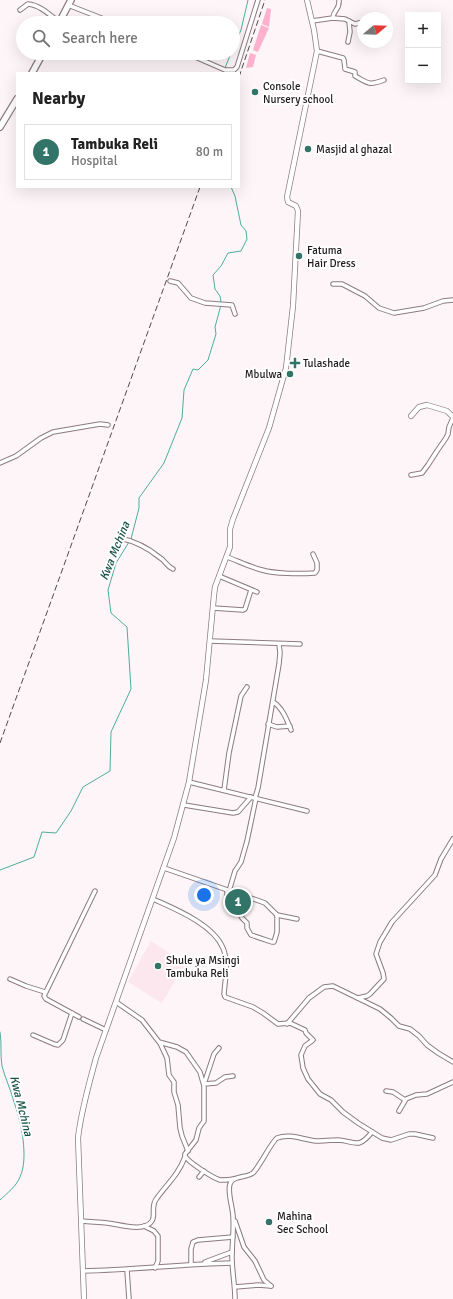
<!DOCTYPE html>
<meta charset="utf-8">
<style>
:root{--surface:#fff;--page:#f6f6f6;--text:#222;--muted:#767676;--line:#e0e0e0;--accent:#327568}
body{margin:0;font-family:Signika,sans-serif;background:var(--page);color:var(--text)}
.controls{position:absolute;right:12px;top:12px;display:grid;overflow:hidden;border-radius:0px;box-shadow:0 4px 16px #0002}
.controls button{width:36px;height:36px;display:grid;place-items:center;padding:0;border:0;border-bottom:1px solid var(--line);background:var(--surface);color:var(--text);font:20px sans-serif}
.compass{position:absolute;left:357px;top:12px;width:36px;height:36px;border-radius:50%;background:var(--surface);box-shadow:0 4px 16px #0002;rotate:71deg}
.you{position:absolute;left:204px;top:895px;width:14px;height:14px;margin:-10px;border:3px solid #fff;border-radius:50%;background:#1a73e8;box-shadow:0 0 0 6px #1a73e833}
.badge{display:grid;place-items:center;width:26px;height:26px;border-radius:50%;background:var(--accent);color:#fff;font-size:13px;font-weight:700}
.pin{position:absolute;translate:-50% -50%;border:2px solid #fff;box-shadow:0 1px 4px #0006}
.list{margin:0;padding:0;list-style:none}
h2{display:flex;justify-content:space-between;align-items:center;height:52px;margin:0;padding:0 16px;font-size:17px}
h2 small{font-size:13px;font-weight:400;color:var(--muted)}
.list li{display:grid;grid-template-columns:26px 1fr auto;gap:12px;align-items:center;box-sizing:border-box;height:56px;margin:0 8px 8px;padding:0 8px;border:1px solid var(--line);border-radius:0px}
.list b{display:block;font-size:15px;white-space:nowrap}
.list p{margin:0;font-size:13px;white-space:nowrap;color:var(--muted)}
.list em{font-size:13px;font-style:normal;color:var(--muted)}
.icon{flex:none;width:22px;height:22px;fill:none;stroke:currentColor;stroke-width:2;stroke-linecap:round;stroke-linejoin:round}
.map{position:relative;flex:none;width:453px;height:1299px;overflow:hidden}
.search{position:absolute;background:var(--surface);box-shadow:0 4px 16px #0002;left:16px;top:16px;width:224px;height:44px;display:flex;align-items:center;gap:10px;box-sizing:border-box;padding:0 14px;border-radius:22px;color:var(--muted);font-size:15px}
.panel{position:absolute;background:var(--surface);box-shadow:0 4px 16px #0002;left:16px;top:72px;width:224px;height:116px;border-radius:0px}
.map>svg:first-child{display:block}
.built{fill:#fde7ee}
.green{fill:#feb1cc}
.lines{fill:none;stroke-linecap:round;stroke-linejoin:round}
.stream{stroke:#4fad9b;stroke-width:1}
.minor-casing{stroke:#8c7b81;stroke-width:5.5}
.tertiary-casing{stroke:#8c7b81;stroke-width:6}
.trunk-casing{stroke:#8c7b81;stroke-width:8}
.minor{stroke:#fff;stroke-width:3.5}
.tertiary{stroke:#fff;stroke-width:4.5}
.trunk{stroke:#fff;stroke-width:5.5}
.rail{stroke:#514a4c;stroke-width:1;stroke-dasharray:6 3;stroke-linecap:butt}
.poi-dot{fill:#327568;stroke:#fff;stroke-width:1.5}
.labels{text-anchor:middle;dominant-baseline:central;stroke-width:4;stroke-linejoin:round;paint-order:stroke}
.poi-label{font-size:11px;fill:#211a1c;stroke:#fff;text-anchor:start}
.water-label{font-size:12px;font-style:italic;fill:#175247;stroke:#fff}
</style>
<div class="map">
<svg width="453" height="1299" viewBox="0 0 453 1299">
<rect width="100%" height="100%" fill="#fdf5f8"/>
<g class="built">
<path d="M234,893L249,900L243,912L228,904Z"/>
<path d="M151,941L185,964L162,1003L128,982Z"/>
</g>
<g class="green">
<path d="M267,8L271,9L269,27L262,24Z"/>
<path d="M261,25L269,28L258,52L253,50Z"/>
<path d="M250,53L256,55L253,67L246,68Z"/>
</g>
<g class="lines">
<g class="stream">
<path d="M233,49L241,30L248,0"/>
<path d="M225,68L231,53"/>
<path d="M221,302L220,296L215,289L213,275L221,266L228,253L241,251L247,239L246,231L241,225L235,196L231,187"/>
<path d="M131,539L139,508V498L164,463L182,418L184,390L193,369L198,370L208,360L216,334L215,327L221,305"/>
<path d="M0,870L34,857L42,832L56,833L71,811L83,787L110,771L111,732L131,689L127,627L111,613L108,590L116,563L129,542"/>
<path d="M0,1032C2,1043 0,1055 2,1066C5,1078 11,1090 14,1102C21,1121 29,1158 20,1177C16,1187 7,1193 0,1200"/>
</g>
<defs>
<g id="minor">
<path d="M68,5L114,23"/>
<path d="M20,10L28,4C40,5 50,15 59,22"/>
<path d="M333,18C333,10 340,10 339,0"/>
<path d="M369,18L372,16L375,18"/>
<path d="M312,21L333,18L345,19L355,24L363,22"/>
<path d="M348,42L350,32L349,21"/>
<path d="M317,51L343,58L344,60L345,69L355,72V76C368,83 368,86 384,80"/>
<path d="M186,53L225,70H234L237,67L258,0"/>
<path d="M170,281L178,283L191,298L205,303L232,305L235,314"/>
<path d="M333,284H342L365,296L379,308L394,313L424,308L443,301L453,300"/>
<path d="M0,463L16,456L41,438L53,432L100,424L108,425"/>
<path d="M411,475L422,473L428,465L437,451L446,438L448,434L449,427L453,418"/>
<path d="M120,538C134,541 148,548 159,557C166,561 165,565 173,569"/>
<path d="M227,557C238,561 250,567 262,570C275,574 300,574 315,573L317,570V563L313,554"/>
<path d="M219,576L257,592"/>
<path d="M213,608L243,610L245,609L251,590"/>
<path d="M210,641L300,644"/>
<path d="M273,702C282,707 287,720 291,730"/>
<path d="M268,724L277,727L290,726"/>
<path d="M189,782L307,811"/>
<path d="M224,790L229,753L241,696L247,687"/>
<path d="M255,798L258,788L279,664L280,653L279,644"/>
<path d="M184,805L233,813L238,812L251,797"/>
<path d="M164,868L265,903L277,915L297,919"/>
<path d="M227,890V904L238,911L242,918L247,923V928L251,935L272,942H274L277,932V915"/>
<path d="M229,891L235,871L241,862L247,841L256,798"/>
<path d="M153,899C175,909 213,924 223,948C229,962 225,980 224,994L225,997L253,1007L263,1013L278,1024L290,1023L305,1030L306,1033L313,1040L305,1046L301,1055L303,1068L308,1079L320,1094L331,1100L343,1112L358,1123L382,1138L391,1140L409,1134H415L433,1138"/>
<path d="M10,979L26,986L45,992"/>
<path d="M358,998L367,996L370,994L384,979L383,973L376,954L380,942L392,922L435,875L441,859L453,839"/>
<path d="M116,1002L142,1020L159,1042L177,1047L186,1052L200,1072L204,1086V1121L199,1128L196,1140L185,1154V1156C188,1162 213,1178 220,1180C224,1180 229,1180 233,1179"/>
<path d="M79,1017L46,999L44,996L95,891"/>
<path d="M83,1019L106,1030"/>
<path d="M287,1024L309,998L324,987L333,986L380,1009L391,1018L399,1026L410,1029L419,1036L427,1045L438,1053L453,1062"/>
<path d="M33,1035L54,1044L58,1045L63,1040L72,1013"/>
<path d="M160,1043L167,1058L169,1075L174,1082V1092L178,1105L180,1128L182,1136L188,1151"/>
<path d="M204,1084L214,1054L219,1048"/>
<path d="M204,1084L216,1083L225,1077L233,1076"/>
<path d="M386,1091L393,1092L405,1100"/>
<path d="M399,1111L406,1099L416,1095L427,1094L453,1082"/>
<path d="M199,1177L204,1171"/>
<path d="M82,1221C90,1222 99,1222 107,1223C118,1224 144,1233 152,1221C156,1214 150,1206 157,1198C168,1183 178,1175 185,1157"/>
<path d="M235,1221L244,1247L255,1261L264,1280L271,1286"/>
<path d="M144,1226L154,1231L158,1236V1261L155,1268"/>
<path d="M205,1262L232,1252"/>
<path d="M191,1264V1249L193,1242L198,1240L233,1237"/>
<path d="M127,1270L129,1299"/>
<path d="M83,1271C133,1270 182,1264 232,1263"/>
<path d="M235,1287L258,1285L271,1286"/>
<path d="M235,1299C235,1285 232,1271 232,1257C232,1244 234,1230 233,1217C233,1208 227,1192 230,1184C233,1175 247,1178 253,1173C260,1166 272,1141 277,1138C290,1133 304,1140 316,1141C323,1141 331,1140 338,1140C355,1141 358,1150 372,1132"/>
</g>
<g id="tertiary">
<path d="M411,416L419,407L427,405L447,411L453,417"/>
<path d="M84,1299L78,1138C81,1111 89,1084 96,1058L174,838L189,782L206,680L214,595L215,587L230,547V529L233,519L269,428L286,368L293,306L298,211L296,206L288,202L287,197L317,51L314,30L307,0"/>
</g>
<g id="trunk">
<path d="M59,23L71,0"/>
<path d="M32,73L43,53"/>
<path d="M0,127L17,99"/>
</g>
</defs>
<use href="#minor" class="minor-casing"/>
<use href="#tertiary" class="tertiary-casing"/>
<use href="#trunk" class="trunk-casing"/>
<use href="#minor" class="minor"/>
<use href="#tertiary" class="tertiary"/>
<use href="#trunk" class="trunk"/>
<g class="rail">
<path d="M239,77L265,0"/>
<path d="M0,743L200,187"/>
</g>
</g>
<g class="poi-dot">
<circle cx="255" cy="92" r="4"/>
<circle cx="308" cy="149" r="4"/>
<circle cx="299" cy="256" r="4"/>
<path d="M293 357h4v4h4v4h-4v4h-4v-4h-4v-4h4z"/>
<circle cx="290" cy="374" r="4"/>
<circle cx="158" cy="966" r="4"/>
<circle cx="269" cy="1222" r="4"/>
</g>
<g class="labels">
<g class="poi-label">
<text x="263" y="86">Console<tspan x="263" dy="13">Nursery school</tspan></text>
<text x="316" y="149">Masjid al ghazal</text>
<text x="307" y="250">Fatuma<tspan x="307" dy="13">Hair Dress</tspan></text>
<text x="303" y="363">Tulashade</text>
<text x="282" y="374" text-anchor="end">Mbulwa</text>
<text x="166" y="960">Shule ya Msingi<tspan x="166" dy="13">Tambuka Reli</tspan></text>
<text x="277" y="1216">Mahina<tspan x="277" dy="13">Sec School</tspan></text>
</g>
<g class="water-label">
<text transform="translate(115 551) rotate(-68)">Kwa Mchina</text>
<text transform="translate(21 1106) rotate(76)">Kwa Mchina</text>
</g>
</g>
</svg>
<div class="controls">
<button>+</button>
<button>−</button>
</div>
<svg class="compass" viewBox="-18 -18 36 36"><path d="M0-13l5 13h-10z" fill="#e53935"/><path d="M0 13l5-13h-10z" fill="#767676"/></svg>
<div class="you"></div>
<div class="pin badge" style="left:238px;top:902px">1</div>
<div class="search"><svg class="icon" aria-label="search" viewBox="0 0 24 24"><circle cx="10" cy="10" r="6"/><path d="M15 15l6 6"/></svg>Search here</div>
<section class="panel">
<h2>Nearby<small></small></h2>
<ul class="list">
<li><span class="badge">1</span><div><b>Tambuka Reli</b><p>Hospital</p></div><em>80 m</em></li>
</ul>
</section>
</div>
